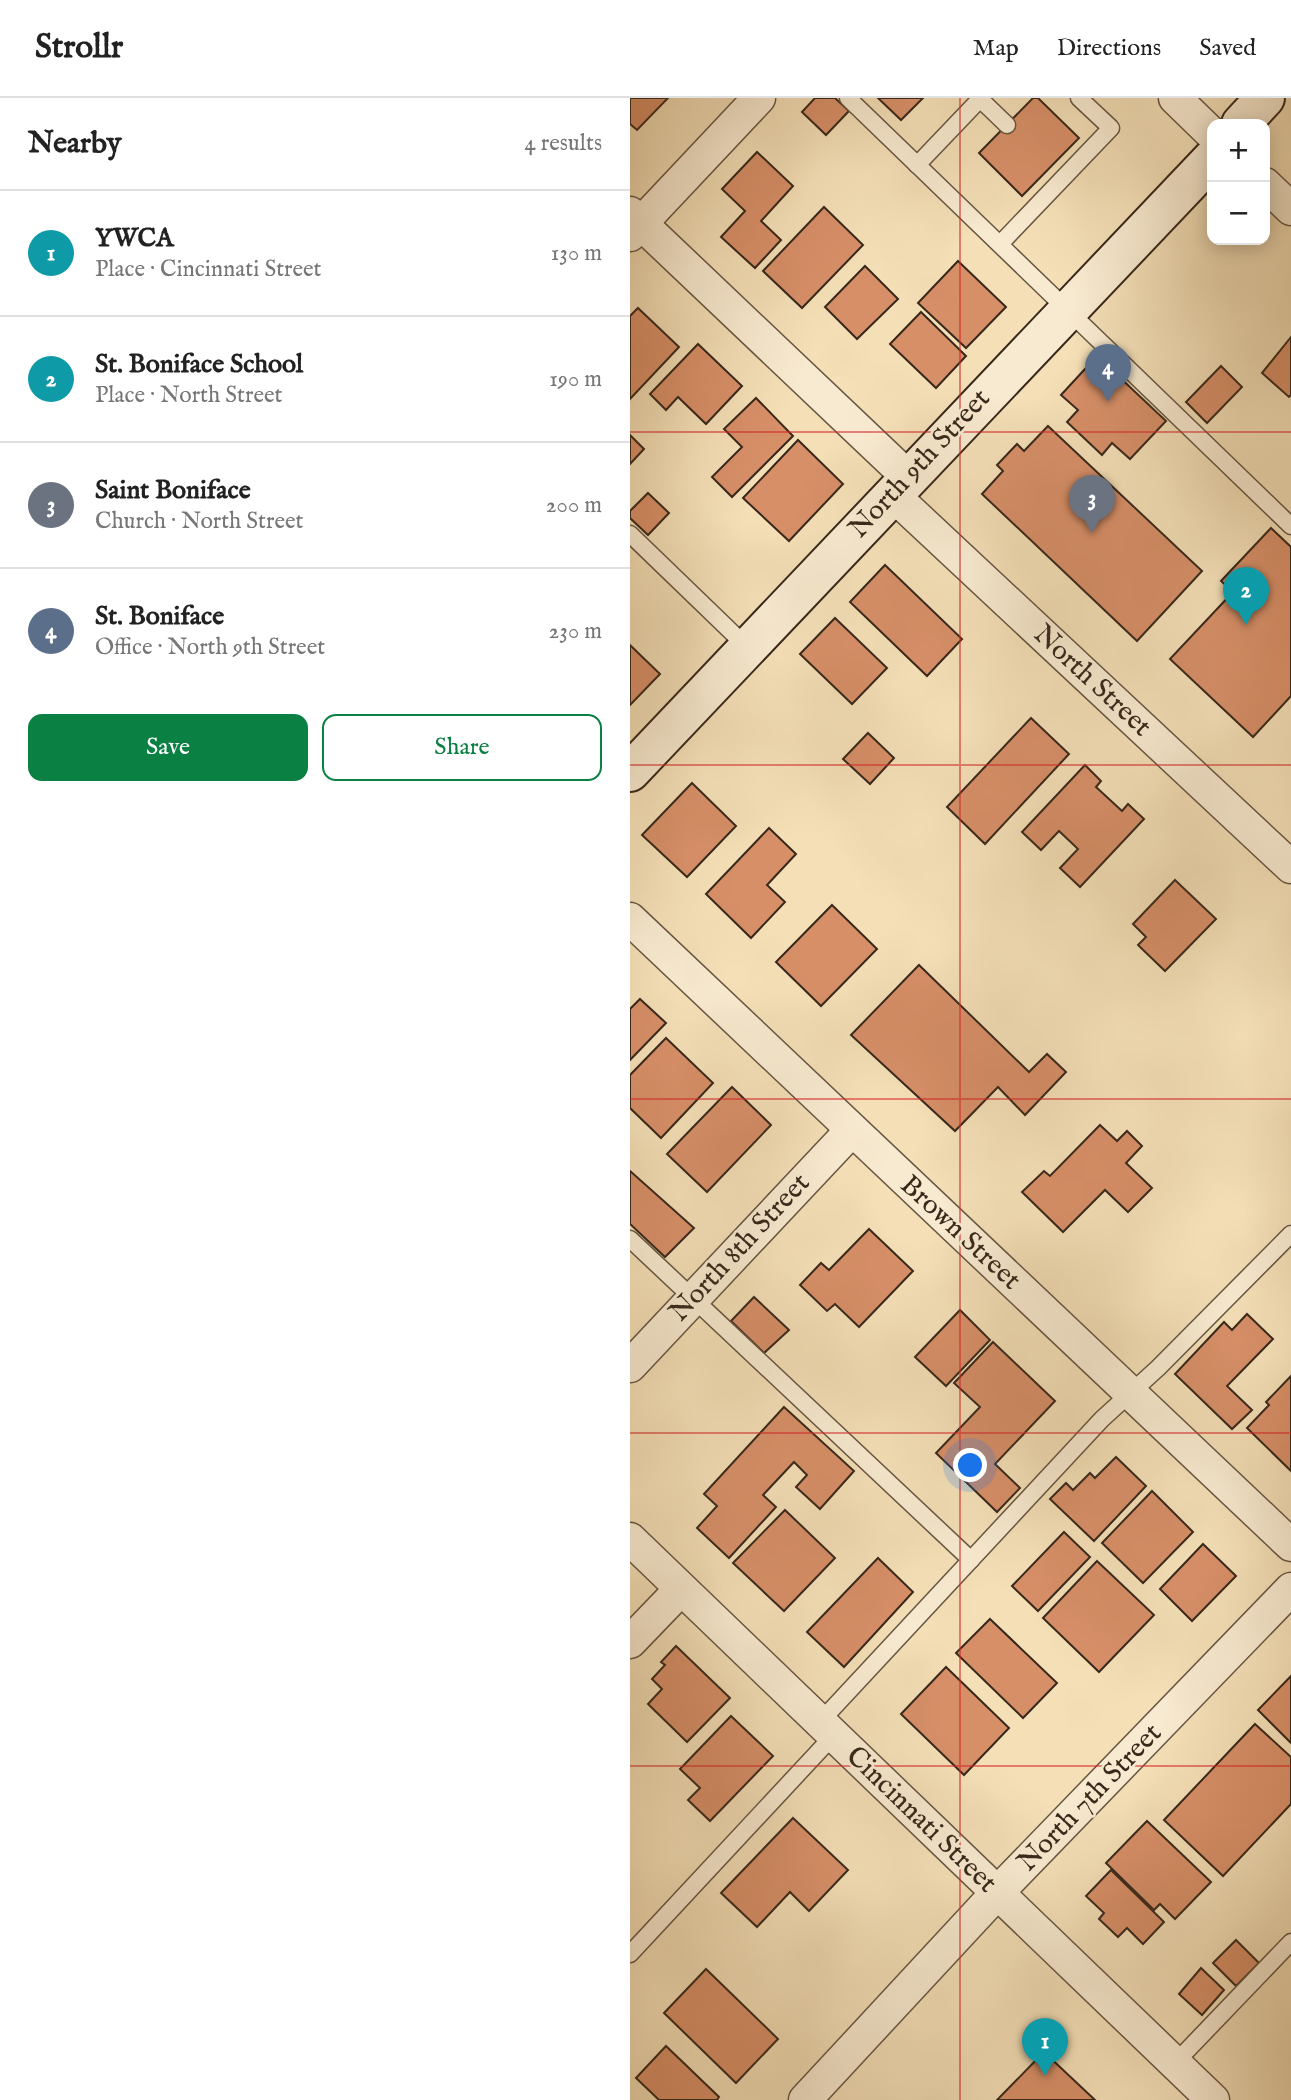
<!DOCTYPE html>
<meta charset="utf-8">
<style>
:root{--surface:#fff;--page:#f2f2f2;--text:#222;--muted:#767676;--line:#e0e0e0;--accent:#0b8043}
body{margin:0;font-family:"IM FELL English",serif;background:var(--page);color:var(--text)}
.controls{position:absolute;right:21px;top:21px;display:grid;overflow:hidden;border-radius:14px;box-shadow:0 4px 18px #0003}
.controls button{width:63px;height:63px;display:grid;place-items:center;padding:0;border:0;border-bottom:2px solid var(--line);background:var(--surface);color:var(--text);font:35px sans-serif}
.you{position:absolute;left:341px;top:1368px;width:24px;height:24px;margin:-18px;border:5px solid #fff;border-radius:50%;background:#1a73e8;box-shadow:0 0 0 10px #1a73e833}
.badge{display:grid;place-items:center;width:46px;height:46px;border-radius:50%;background:var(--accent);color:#fff;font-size:23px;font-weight:700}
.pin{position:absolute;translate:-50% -58px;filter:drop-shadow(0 2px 4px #0008)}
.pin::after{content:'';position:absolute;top:37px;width:24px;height:21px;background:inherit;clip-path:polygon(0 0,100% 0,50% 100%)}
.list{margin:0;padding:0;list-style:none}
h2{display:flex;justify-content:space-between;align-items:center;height:91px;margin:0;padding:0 28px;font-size:30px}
h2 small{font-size:23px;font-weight:400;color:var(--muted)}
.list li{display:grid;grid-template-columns:46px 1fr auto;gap:21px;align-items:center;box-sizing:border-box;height:126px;padding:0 28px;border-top:2px solid var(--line)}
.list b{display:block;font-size:26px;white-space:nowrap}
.list p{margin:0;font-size:23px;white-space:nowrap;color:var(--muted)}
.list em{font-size:23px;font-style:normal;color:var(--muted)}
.actions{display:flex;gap:14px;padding:21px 28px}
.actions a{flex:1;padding:16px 0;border:2px solid var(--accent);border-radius:14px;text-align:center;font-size:24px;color:var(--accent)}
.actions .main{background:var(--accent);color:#fff}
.map{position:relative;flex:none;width:661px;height:2002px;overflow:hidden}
header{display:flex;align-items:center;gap:42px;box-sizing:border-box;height:98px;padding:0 35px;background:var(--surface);border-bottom:2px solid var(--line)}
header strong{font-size:33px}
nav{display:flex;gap:38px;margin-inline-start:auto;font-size:24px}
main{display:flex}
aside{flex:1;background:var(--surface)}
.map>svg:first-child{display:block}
.building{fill:#d78f68;stroke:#38281b;stroke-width:2}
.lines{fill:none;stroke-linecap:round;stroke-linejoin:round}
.service-casing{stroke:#675642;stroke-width:19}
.minor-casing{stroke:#675642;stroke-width:35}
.secondary-casing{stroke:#38281b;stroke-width:42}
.service{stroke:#f8ead0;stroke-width:16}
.minor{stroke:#f8ead0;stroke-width:32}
.secondary{stroke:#f8ead0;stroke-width:38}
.grid{fill:none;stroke:#d62828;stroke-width:2;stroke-opacity:0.55}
.labels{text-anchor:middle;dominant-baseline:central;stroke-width:5;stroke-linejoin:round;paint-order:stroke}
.street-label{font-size:28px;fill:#38281b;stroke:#f8ead0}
</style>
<header>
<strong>Strollr</strong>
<nav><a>Map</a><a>Directions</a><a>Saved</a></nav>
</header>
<main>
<aside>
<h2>Nearby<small>4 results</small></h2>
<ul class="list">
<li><span class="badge" style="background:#0f9aa8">1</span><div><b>YWCA</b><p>Place · Cincinnati Street</p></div><em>130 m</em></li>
<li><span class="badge" style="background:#0f9aa8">2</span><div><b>St. Boniface School</b><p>Place · North Street</p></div><em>190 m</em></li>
<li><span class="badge" style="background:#6b7280">3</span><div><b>Saint Boniface</b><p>Church · North Street</p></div><em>200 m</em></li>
<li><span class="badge" style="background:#5c6f8a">4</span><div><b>St. Boniface</b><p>Office · North 9th Street</p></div><em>230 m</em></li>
</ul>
<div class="actions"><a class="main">Save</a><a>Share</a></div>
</aside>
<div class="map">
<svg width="661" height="2002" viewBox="0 0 661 2002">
<rect width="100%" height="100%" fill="#f4dfb7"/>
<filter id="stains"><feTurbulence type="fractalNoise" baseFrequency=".00286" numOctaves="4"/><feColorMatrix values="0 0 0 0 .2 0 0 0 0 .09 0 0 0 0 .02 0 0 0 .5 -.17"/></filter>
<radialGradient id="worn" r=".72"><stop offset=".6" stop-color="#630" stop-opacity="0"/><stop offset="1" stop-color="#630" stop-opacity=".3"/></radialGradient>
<g class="building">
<path d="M0,0H38L7,32L0,26Z"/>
<path d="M185,0H205L219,13L196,37L172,14Z"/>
<path d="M248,0H293L271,22Z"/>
<path d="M403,0H408L449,40L392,98L349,55Z"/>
<path d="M127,54L163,88L131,123L151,142L125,170L91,139L115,113L92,91Z"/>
<path d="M194,109L233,147L172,210L133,173Z"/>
<path d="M328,163L376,209L336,250L288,205Z"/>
<path d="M235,168L268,201L227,241L195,209Z"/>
<path d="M8,210L49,249L0,301V218Z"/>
<path d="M291,214L336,258L306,290L260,246Z"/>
<path d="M661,239V297L659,299L632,275Z"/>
<path d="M68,246L112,288L76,326L48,299L36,312L20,296Z"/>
<path d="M467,258L536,323L500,361L482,345L472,357L437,324L448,312L431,297Z"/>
<path d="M591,268L612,289L577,325L556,304Z"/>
<path d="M126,300L163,338L102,399L82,379L112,349L94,331Z"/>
<path d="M418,328L572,473L507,543L352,396L373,373L367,367L387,346L394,353Z"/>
<path d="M0,337L14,351L0,366Z"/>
<path d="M168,342L213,386L159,443L113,400Z"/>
<path d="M18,395L39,415L18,437L0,420V413Z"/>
<path d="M641,430L661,449V598L623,639L540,561L603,494L591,483Z"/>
<path d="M255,467L332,541L297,578L220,504Z"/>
<path d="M205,520L257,570L222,606L170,556Z"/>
<path d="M0,547L30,576L0,607Z"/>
<path d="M401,620L439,656L355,746L317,709Z"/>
<path d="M238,635L264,660L240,686L213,661Z"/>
<path d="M455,667L471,683L466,689L492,713L498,706L514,721L450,789L430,770L448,751L429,733L411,752L392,734Z"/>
<path d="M62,685L106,728L57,779L12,737Z"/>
<path d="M139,730L166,756L137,787L155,804L121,840L76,796Z"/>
<path d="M545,782L586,821L535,873L508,847L516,839L503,826Z"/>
<path d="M202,807L247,851L191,908L146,864Z"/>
<path d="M289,867L399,974L417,956L436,974L395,1017L368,989L325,1033L221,937Z"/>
<path d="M10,901L36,925L0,962V911Z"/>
<path d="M36,940L83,985L31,1040L0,1010V977Z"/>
<path d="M102,989L141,1027L77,1094L37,1056Z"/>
<path d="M470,1027L487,1043L497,1033L512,1048L496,1065L522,1090L498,1114L475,1092L433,1134L392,1094L414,1073L420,1078Z"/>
<path d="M0,1073L64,1130L35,1159L0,1126Z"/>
<path d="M239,1131L283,1173L229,1229L205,1206L197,1213L170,1187L191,1165L199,1172Z"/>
<path d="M124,1199L159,1232L134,1255L101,1223Z"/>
<path d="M330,1212L360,1242L316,1288L285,1259Z"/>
<path d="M617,1216L643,1241L597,1288L622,1312L602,1331L545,1276L594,1224L602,1232Z"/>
<path d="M363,1244L425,1303L365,1366L390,1390L367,1414L306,1355L350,1309L324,1285Z"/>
<path d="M661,1278V1373L617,1330L639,1307L636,1304Z"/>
<path d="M154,1309L224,1373L190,1411L166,1389L177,1377L164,1364L133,1397L146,1409L99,1460L67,1430L87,1408L74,1396Z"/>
<path d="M486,1359L516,1388L464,1443L420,1401L436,1385L443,1392L460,1375L465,1380Z"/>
<path d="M522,1393L563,1434L513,1485L472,1445Z"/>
<path d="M155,1412L205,1460L154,1513L103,1465Z"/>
<path d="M434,1434L460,1459L408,1513L382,1488Z"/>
<path d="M573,1446L606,1478L562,1523L530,1491Z"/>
<path d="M248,1460L283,1494L214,1569L177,1534Z"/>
<path d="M467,1463L524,1517L469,1574L413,1520Z"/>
<path d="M360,1521L427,1585L393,1620L326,1555Z"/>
<path d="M46,1548L100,1600L57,1644L18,1606L32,1591L22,1581L35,1567L31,1564Z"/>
<path d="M316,1569L379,1630L334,1677L271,1616Z"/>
<path d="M661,1578V1645L628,1612Z"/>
<path d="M101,1618L143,1658L80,1723L58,1702L70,1690L50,1671Z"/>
<path d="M625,1626L661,1659V1706L593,1778L534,1722Z"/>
<path d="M163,1720L218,1772L179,1813L160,1794L127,1829L91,1795Z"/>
<path d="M517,1723L581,1784L545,1821L530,1806L524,1812L476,1765Z"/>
<path d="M481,1772L534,1824L513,1846L497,1830L488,1839L469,1821L474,1815L456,1798Z"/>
<path d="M606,1842L629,1865L606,1888L583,1865Z"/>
<path d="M571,1870L594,1892L572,1917L549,1896Z"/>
<path d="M76,1871L148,1941L106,1985L34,1915Z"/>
<path d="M36,1948L89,1999L87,2002H29L6,1980Z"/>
<path d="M414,1954L465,2002H367Z"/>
</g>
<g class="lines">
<defs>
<g id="service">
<path d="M218,0L661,428"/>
<path d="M350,1L377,27"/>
<path d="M287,67L351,0"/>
<path d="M370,146L481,30L449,0"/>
<path d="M0,436L116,548"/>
<path d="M0,1141L341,1462"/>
<path d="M189,1625L472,1321L528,1270L661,1136"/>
<path d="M0,1856L203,1638"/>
<path d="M545,1965L661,1844"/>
</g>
<g id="minor">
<path d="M545,0L582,36"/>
<path d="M635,86L661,111"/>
<path d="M0,115L279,380"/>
<path d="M0,137L129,0"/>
<path d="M263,397L661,769"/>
<path d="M0,821L661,1447"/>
<path d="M0,1268L221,1033"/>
<path d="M0,1441L583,2002"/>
<path d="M0,1544L51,1491"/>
<path d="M175,2002L367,1795L661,1491"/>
</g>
<g id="secondary">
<path d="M611,26L635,0"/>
<path d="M0,674L582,61"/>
</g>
</defs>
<use href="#service" class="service-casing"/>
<use href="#minor" class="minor-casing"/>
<use href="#secondary" class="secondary-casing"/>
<use href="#service" class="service"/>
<use href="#minor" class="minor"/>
<use href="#secondary" class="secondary"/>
</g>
<path class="grid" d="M330,0V2002M0,334H661M0,667H661M0,1001H661M0,1335H661M0,1668H661"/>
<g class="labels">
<g class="street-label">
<text transform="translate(290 366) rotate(-47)">North 9th Street</text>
<text transform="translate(462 583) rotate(43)">North Street</text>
<text transform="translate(330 1135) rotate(43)">Brown Street</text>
<text transform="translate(110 1150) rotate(-47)">North 8th Street</text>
<text transform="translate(460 1700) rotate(-46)">North 7th Street</text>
<text transform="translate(291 1722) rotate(44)">Cincinnati Street</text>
</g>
</g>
<rect width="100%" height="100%" filter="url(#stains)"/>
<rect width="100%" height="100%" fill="url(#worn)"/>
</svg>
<div class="controls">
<button>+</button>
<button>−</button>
</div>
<div class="you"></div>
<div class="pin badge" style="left:415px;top:1978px;background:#0f9aa8">1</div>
<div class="pin badge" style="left:616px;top:527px;background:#0f9aa8">2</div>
<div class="pin badge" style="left:462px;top:435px;background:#6b7280">3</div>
<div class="pin badge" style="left:478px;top:304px;background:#5c6f8a">4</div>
</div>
</main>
